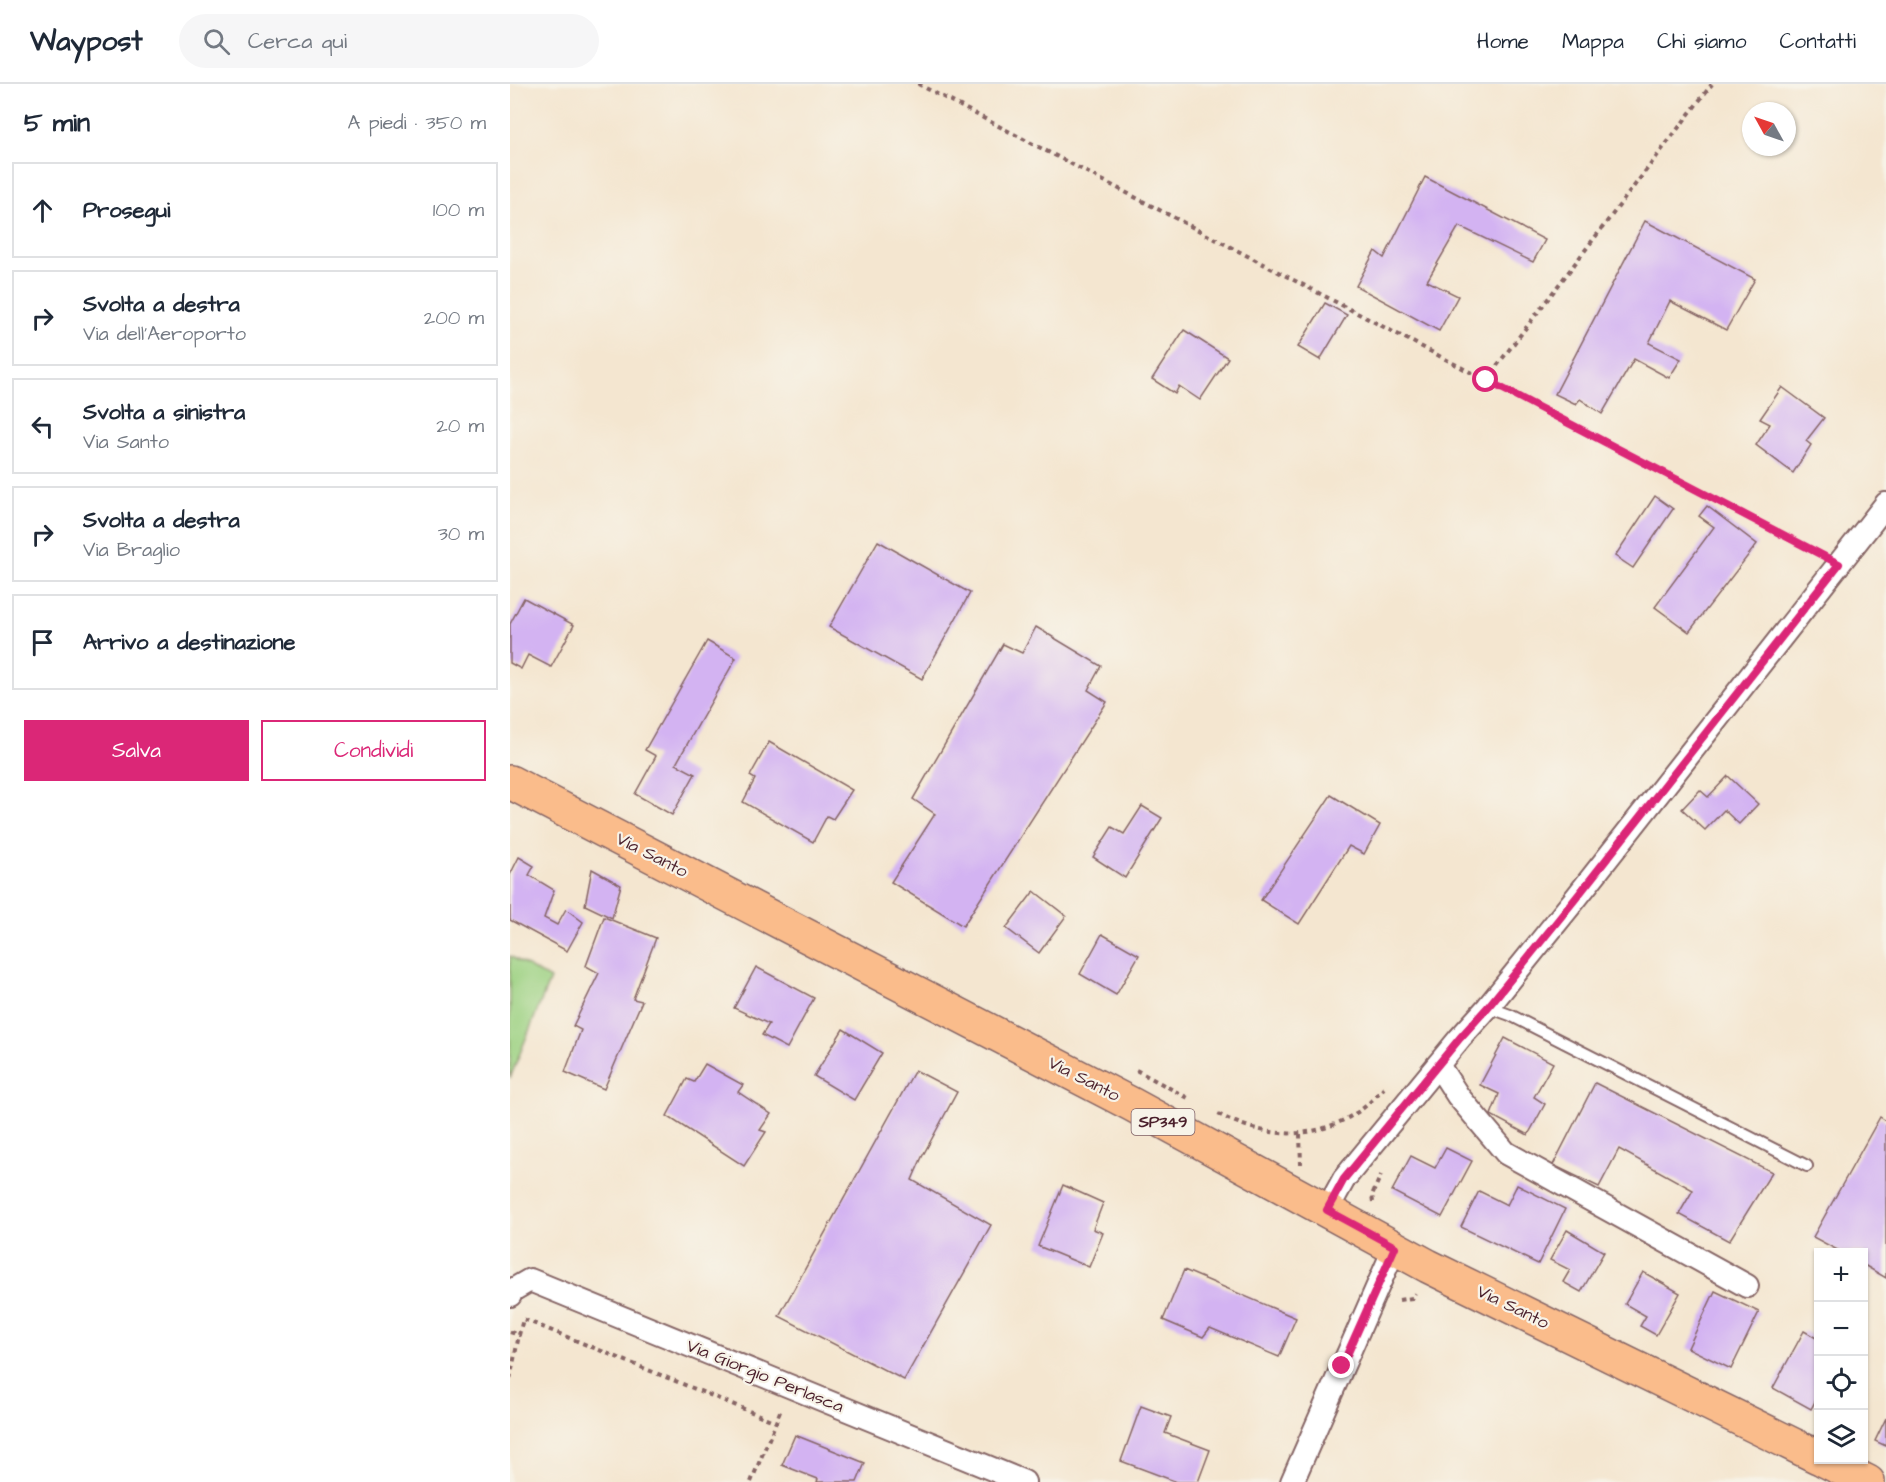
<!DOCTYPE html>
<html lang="it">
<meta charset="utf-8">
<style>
:root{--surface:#fff;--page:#f6f6f7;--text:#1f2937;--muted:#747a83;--line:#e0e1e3;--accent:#db2777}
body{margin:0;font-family:"Architects Daughter",sans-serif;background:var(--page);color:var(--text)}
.controls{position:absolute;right:18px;bottom:18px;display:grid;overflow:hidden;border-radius:0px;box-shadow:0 2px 4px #0004}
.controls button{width:54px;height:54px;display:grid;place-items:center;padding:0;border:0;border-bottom:2px solid var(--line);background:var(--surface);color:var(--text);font:30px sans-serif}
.compass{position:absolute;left:1232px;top:18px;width:54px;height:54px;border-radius:50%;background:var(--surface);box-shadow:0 2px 4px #0004;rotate:310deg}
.stop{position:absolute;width:18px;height:18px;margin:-14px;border:4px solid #db2777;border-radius:50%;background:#fff}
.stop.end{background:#db2777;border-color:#fff;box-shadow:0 2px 6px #0008}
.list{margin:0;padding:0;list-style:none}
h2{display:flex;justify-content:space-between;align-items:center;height:78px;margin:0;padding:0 24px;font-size:26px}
h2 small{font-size:20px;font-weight:400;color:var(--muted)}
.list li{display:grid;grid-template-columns:39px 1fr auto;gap:18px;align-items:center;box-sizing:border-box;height:96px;margin:0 12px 12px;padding:0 12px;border:2px solid var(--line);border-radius:0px}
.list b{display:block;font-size:22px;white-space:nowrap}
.list p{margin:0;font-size:20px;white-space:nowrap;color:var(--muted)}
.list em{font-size:20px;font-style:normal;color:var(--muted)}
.actions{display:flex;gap:12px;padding:18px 24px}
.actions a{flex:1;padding:14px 0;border:2px solid var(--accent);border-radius:0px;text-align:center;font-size:21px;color:var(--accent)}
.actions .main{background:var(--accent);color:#fff}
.icon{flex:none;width:33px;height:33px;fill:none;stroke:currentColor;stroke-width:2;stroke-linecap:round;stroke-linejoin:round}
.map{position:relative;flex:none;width:1376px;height:1398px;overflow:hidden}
header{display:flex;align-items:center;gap:36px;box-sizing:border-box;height:84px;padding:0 30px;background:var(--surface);border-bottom:2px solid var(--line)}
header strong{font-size:28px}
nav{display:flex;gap:33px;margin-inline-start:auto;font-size:21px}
.search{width:420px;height:54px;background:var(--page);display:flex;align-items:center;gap:15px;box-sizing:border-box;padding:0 21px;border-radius:33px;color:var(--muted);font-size:22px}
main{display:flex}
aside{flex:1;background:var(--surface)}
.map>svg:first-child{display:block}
.green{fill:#9cd182;stroke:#737856;stroke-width:1.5}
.building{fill:#d3b3f2}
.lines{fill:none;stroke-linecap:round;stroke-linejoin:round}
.lane-casing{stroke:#866565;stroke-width:14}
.street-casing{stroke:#866565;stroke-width:26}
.primary-casing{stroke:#866565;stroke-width:36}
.path{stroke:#866565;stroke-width:4;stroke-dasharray:4.5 4.5;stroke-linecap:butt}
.lane{stroke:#fff;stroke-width:10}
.street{stroke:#fff;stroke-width:22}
.primary{stroke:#fabc8b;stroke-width:33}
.route{stroke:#db2777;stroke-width:8}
.labels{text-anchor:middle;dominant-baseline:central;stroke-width:4.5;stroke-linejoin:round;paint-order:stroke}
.shield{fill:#f7f3e8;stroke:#7e5f64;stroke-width:1.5}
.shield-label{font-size:16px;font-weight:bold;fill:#4a1f2b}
.street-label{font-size:18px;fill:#4a1f2b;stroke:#f7f3e8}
</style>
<header>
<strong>Waypost</strong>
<div class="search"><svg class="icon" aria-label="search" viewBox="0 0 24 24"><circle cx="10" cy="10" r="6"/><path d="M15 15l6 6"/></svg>Cerca qui</div>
<nav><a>Home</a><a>Mappa</a><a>Chi siamo</a><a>Contatti</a></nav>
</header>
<main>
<aside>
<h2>5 min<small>A piedi · 350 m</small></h2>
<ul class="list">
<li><svg class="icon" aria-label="ahead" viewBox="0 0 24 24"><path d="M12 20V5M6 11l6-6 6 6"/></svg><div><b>Prosegui</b></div><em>100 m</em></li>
<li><svg class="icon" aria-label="right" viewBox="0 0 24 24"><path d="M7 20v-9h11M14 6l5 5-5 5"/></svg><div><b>Svolta a destra</b><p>Via dell'Aeroporto</p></div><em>200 m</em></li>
<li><svg class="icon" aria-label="left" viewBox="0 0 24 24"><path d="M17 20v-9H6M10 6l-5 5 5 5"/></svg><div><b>Svolta a sinistra</b><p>Via Santo</p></div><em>20 m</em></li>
<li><svg class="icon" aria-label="right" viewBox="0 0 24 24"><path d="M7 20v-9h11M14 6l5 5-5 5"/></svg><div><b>Svolta a destra</b><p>Via Braglio</p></div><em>30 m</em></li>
<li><svg class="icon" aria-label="arrive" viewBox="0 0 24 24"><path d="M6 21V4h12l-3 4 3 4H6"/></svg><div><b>Arrivo a destinazione</b></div></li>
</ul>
<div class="actions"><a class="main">Salva</a><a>Condividi</a></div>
</aside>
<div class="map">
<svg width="1376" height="1398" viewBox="0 0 1376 1398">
<rect width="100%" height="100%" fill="#f7f3e8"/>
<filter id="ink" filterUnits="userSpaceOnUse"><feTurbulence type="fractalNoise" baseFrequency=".0167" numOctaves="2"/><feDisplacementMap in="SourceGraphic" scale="12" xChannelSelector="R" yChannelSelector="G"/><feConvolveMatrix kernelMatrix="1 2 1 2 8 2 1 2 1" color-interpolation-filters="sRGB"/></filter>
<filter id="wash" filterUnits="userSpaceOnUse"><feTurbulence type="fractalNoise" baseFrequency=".008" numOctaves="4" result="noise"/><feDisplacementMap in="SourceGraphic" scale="24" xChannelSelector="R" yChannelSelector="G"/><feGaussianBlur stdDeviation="1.35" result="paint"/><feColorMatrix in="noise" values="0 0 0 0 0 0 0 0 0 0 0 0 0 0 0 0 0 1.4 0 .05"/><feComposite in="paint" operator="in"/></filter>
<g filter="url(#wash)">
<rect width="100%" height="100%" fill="#f4e6d0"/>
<path class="green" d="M0,872L40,895L0,994Z"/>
<g id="blocks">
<g class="building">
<path d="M915,93L1035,156L1023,178L949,142L917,197L948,212L929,247L846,202L865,167L874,174Z"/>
<path d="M1135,137L1245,195L1216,246L1160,217L1139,259L1171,275L1159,294L1124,275L1092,330L1070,315L1066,320L1045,310Z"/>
<path d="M815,219L837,231L810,276L788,263Z"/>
<path d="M674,246L718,274L690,316L669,302L665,310L642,295Z"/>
<path d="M1272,303L1314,334L1296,357L1301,361L1283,389L1246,361L1260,340L1250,335Z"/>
<path d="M1145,412L1163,425L1123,484L1105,472Z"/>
<path d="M1197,422L1247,460L1179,548L1145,523L1204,443L1189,432Z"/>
<path d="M368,457L460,509L412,595L319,543Z"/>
<path d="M14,514L64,541L41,583L18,571L11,585L0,579V540Z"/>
<path d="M526,543L591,582L578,606L597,618L453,842L381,798L425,730L403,715L493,560L512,569Z"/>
<path d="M197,557L226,574L166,680L185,690L162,731L125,710L146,672L135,666Z"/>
<path d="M259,658L342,706L323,735L317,732L303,758L233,718L245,695L240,692Z"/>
<path d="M1218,692L1248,720L1229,740L1214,726L1195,746L1172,725L1190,706L1198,713Z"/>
<path d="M821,711L870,741L854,770L839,762L789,840L751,816Z"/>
<path d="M632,722L652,734L615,794L583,773L602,743L614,750Z"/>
<path d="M9,773L24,782L19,791L44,806L34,834L47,841L56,825L73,838L57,867L0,836V791Z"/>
<path d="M82,785L111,801L102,834L75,821Z"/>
<path d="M524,807L556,832L529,869L496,844Z"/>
<path d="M94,833L146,854L123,915L132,917L94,1005L55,988L71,946L63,942L89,889L76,882Z"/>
<path d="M592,850L629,871L606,911L570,890Z"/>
<path d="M246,883L304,914L277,964L252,951L259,940L224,924Z"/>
<path d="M333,945L372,969L344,1016L304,992Z"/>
<path d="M995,954L1043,979L1024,1013L1035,1020L1018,1051L981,1031L989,1010L970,1001Z"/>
<path d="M195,980L233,1001L228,1008L261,1030L250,1046L256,1048L234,1082L157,1032L177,995L184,998Z"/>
<path d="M405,986L447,1008L412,1073L402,1096L481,1141L394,1296L269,1232Z"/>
<path d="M1085,999L1262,1088L1219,1157L1169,1130L1183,1106L1109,1065L1089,1103L1043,1081Z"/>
<path d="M1370,1033L1376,1037V1194L1354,1181V1168H1331L1303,1153Z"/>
<path d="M936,1064L962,1077L932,1133L882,1107L901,1072L925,1084Z"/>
<path d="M553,1101L593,1119L583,1145L593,1149L579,1183L528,1162Z"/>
<path d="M1007,1101L1055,1125L1028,1180L951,1143L969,1107L997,1121Z"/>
<path d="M1057,1146L1094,1168L1071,1208L1053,1198L1060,1186L1040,1176Z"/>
<path d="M674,1186L786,1234L769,1273L700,1244L693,1253L653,1236Z"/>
<path d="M1133,1188L1170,1209L1146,1251L1130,1242L1136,1232L1115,1220Z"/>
<path d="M1205,1207L1249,1228L1221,1285L1178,1264Z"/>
<path d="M1294,1247L1308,1255V1312L1301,1325L1263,1304Z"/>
<path d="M631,1322L661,1333L655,1349L700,1366L688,1398H667L611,1377Z"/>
<path d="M1376,1334V1362L1365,1357Z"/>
<path d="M285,1351L355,1379L347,1398H307L308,1395L272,1381Z"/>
</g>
</g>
</g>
<g filter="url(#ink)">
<use href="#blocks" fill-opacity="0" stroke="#866565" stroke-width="1.5"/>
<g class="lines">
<defs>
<path id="lane" d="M978,923L1000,931L1297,1082"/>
<g id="street">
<path d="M928,981L948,1012L996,1069L1237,1202"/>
<path d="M817,1126L834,1095L950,954L978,923L1066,814L1376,420"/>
<path d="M0,1211L1,1207L20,1196L514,1398"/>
<path d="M782,1398L885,1163"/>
</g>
<g id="primary">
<path d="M0,698L621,1020L918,1182L1308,1373"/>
<path d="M1314,1376L1358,1398"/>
</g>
</defs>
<use href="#lane" class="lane-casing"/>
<use href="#street" class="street-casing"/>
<use href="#primary" class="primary-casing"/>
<g class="path">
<path d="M408,0L1307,469"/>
<path d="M976,296L1202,0"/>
<path d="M626,986L680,1015"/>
<path d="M708,1030C755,1054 800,1058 846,1029C857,1023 865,1012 874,1004"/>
<path d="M790,1050L791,1080"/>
<path d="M863,1118L862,1111L871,1091"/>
<path d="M889,1216L902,1214L905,1209"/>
<path d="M0,1248L9,1251L13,1235L266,1338L271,1325"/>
<path d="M0,1295L9,1251"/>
<path d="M241,1398L266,1338"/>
</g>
<use href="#lane" class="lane"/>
<use href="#street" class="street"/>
<use href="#primary" class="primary"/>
</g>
</g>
<g class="lines" filter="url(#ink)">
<path class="route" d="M832,1282L885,1163L817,1126L834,1095L950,954L978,923L1066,814L1329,480L976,296"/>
</g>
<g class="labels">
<rect class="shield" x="621.5" y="1025" width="63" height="26" rx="4.5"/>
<g class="shield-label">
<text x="653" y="1038">SP349</text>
</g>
<g class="street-label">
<text transform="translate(142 771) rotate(27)">Via Santo</text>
<text transform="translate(574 995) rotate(27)">Via Santo</text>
<text transform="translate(1003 1223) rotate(26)">Via Santo</text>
<text transform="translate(255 1292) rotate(22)">Via Giorgio Perlasca</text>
</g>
</g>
</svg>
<div class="controls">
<button>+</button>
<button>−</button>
<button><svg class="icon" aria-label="locate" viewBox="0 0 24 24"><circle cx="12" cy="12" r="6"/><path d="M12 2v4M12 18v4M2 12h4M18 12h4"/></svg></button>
<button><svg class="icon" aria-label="layers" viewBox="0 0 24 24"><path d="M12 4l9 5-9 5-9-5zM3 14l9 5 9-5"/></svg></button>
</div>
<svg class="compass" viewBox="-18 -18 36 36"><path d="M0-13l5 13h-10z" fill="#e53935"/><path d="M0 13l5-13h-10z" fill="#747a83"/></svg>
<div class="stop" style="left:976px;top:296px"></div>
<div class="stop end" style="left:832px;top:1282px"></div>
</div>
</main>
